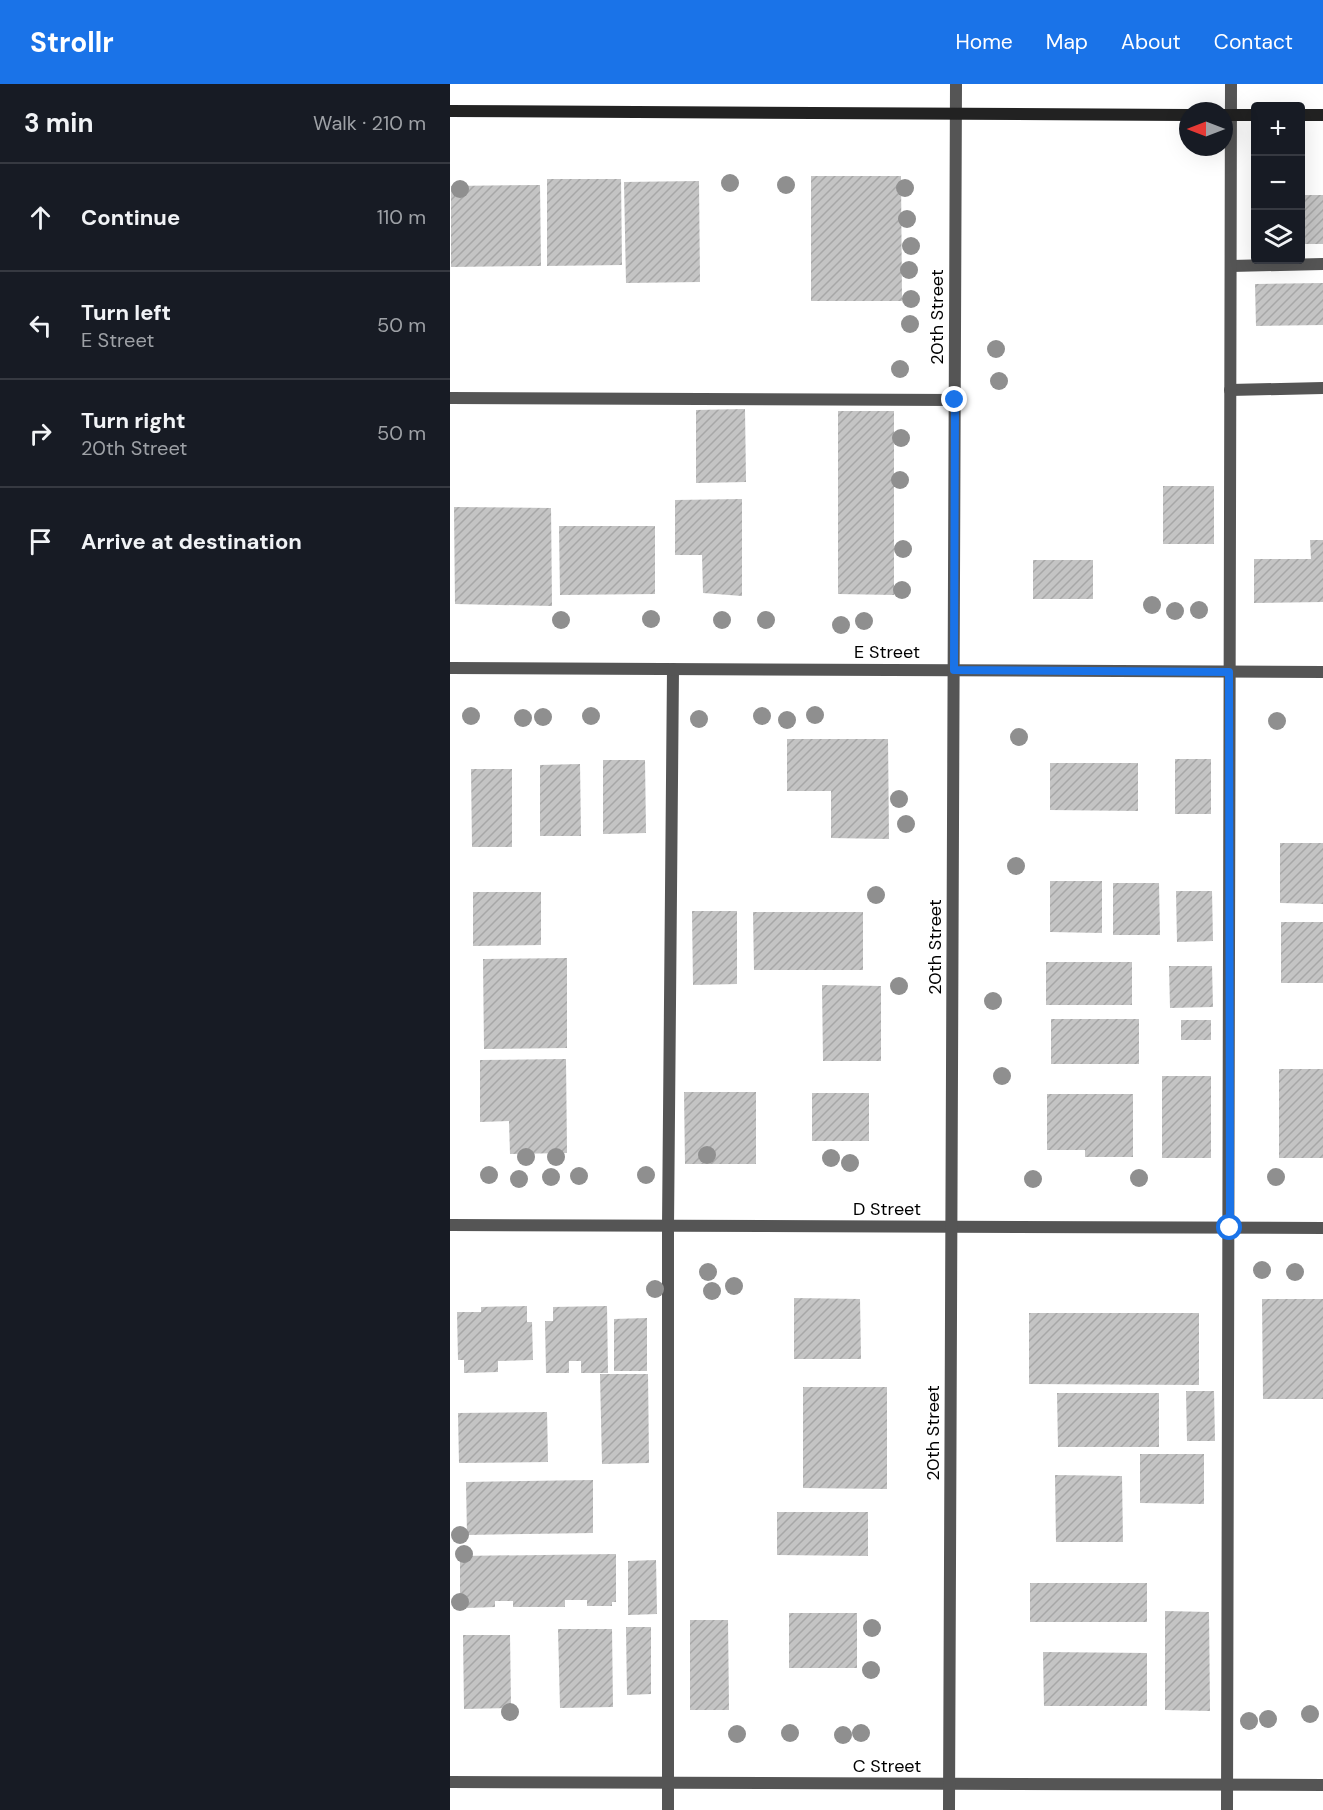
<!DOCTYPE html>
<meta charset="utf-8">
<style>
:root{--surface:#171b24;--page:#242831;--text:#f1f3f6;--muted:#9ea1a6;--line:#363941;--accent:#1a73e8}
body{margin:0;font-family:"DM Sans",sans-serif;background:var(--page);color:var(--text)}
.controls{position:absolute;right:18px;top:18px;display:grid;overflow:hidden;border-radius:6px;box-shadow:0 6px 24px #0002}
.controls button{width:54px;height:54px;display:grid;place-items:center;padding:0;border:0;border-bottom:2px solid var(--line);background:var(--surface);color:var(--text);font:30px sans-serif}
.compass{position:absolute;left:729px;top:18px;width:54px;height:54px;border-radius:50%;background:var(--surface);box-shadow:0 6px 24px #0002;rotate:270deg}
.stop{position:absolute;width:18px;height:18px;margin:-14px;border:4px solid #1a73e8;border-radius:50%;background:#fff}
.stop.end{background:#1a73e8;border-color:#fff;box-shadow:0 2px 6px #0008}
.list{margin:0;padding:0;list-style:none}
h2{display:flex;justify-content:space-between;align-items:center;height:78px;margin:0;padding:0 24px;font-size:26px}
h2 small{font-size:20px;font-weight:400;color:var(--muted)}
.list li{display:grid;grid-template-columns:39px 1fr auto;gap:18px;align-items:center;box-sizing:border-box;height:108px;padding:0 24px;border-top:2px solid var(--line)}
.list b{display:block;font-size:22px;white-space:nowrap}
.list p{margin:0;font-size:20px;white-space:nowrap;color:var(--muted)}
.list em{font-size:20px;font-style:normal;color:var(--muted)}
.icon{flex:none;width:33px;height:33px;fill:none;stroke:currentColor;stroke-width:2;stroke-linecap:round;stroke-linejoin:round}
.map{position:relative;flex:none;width:873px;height:1726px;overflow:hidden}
header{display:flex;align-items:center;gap:36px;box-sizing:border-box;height:84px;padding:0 30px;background:var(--accent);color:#fff}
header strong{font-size:28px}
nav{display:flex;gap:33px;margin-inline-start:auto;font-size:21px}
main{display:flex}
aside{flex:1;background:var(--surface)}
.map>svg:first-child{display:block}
.building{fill:url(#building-hatch)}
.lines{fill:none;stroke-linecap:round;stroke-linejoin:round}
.lane{stroke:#555;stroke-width:12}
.street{stroke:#555;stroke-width:12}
.secondary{stroke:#222;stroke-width:12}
.tree{fill:#8f8f8f}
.route{stroke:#1a73e8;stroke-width:8}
.labels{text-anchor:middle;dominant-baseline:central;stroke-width:5;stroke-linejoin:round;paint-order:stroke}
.street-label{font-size:18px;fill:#000;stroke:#fff}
</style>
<header>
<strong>Strollr</strong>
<nav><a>Home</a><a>Map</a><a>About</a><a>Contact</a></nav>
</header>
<main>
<aside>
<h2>3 min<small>Walk · 210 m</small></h2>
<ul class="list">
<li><svg class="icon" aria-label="ahead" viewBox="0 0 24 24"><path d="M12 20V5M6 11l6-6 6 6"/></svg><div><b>Continue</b></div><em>110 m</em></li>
<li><svg class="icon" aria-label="left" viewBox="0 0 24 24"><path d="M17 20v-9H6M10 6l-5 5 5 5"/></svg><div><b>Turn left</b><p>E Street</p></div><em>50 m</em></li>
<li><svg class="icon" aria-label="right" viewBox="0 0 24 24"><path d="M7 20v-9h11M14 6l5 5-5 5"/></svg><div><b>Turn right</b><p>20th Street</p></div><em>50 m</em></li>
<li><svg class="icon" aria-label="arrive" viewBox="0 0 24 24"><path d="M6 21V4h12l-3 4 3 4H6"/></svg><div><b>Arrive at destination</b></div></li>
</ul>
</aside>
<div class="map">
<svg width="873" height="1726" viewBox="0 0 873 1726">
<defs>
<pattern id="building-hatch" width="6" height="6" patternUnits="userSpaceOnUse" patternTransform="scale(1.5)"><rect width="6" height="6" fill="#c4c4c4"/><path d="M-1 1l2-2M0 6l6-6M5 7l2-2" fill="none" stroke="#a7a7a7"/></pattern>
</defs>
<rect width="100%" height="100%" fill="#fff"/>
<g class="building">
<path d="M361,92H451L452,217H361Z"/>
<path d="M97,95H171L172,181L97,182Z"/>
<path d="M249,97L250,198L176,199L174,98Z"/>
<path d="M90,101L91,182L1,183V102Z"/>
<rect x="850" y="111" width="23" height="49"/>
<path d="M873,199V241L806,242L805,200Z"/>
<path d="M295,325L296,398L246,399V326Z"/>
<path d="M388,327H444V511L388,510Z"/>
<rect x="713" y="402" width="51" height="58"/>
<path d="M292,415V512L253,509L252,471H225V416Z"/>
<path d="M4,423L101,424L102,522L5,520Z"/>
<path d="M109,442H205V510L110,511Z"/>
<path d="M860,456H873V518L804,519V475H861Z"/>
<rect x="583" y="476" width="60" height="39"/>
<path d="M337,655H438L439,755L381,754V707H337Z"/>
<rect x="725" y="675" width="36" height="55"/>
<path d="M153,676H195L196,749L153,750Z"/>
<path d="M600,679H688V727L600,726Z"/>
<path d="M130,680L131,752H90V681Z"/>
<path d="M21,685H62V763H22Z"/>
<path d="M830,759H873V820L830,819Z"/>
<path d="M600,797H652V849L600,848Z"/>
<path d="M663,799H709L710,851H663Z"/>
<path d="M726,807H762L763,857L727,858Z"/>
<path d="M23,808H91V861L23,862Z"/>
<path d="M242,827H287V900L243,901Z"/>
<path d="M303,828H413V886H304Z"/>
<rect x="831" y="838" width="42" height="61"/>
<path d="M117,874V964L34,965L33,875Z"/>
<rect x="596" y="878" width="86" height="43"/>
<path d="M719,882H762L763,923L720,924Z"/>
<path d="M372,901L431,902V977H373Z"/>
<rect x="601" y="935" width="88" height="45"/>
<rect x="731" y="936" width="30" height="20"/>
<path d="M116,975L117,1069L60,1070L59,1037L30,1038V976Z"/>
<rect x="829" y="985" width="44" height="89"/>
<rect x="712" y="992" width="49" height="82"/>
<path d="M234,1008H306V1080H235Z"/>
<rect x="362" y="1009" width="57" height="48"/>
<path d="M597,1010H683V1073H635V1066H597Z"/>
<path d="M344,1214L410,1215L411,1275H344Z"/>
<path d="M812,1215H873V1315H813Z"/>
<path d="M77,1222V1238H82L83,1276L48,1277V1288L14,1289V1276H8L7,1228H31V1223Z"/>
<path d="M157,1222L158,1289H131V1277H119V1289H96L95,1237H103V1223Z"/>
<path d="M579,1229H749V1301L579,1300Z"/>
<path d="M197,1234V1287H164V1235Z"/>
<path d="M150,1290H198L199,1379L152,1380Z"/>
<path d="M353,1303H437V1405L353,1404Z"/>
<path d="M736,1307H764L765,1357H737Z"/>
<path d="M607,1309H709V1363H608Z"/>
<path d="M97,1328L98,1378L9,1379L8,1329Z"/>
<path d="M690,1370H754V1420L690,1419Z"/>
<path d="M605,1391L672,1392L673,1458H606Z"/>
<path d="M143,1396V1449L17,1451L16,1398Z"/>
<path d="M327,1428H418V1472L327,1471Z"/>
<path d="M166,1470V1518H162V1522H137V1516H115V1523H63V1517H45V1523L17,1524V1515H10V1472Z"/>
<path d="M206,1476L207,1530L178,1531V1477Z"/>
<rect x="580" y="1499" width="117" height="39"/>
<path d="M715,1527L759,1528L760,1627L715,1626Z"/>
<rect x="339" y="1529" width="68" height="55"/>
<path d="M240,1536H278L279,1626H240Z"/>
<path d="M176,1543H201V1610L177,1611Z"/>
<path d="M108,1545H162L163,1623L110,1624Z"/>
<path d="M13,1551H60L61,1624L14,1625Z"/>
<path d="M593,1568L697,1569V1622H594Z"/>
</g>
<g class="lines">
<g class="lane">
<path d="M781,182L873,180"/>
<path d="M780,306L873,304"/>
<path d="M0,314L505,316"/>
<path d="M218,1726V1142L223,585"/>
<path d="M777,1726L781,0"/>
</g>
<g class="street">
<path d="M0,584L873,588"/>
<path d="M0,1141L873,1144"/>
<path d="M0,1698L873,1701"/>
<path d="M499,1726L506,0"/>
</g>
<g class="secondary">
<path d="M0,27L738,31"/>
<path d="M774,31H806"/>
<path d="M850,31H873"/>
</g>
</g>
<g class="tree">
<circle cx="280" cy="99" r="9"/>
<circle cx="336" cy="101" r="9"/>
<circle cx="455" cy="104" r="9"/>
<circle cx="10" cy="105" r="9"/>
<circle cx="457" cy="135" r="9"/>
<circle cx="461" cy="162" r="9"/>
<circle cx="459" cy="186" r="9"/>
<circle cx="461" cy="215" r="9"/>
<circle cx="460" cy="240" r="9"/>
<circle cx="546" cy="265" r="9"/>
<circle cx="450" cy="285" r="9"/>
<circle cx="549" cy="297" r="9"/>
<circle cx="451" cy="354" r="9"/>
<circle cx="450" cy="396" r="9"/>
<circle cx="453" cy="465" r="9"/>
<circle cx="452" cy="506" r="9"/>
<circle cx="702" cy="521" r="9"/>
<circle cx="749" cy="526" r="9"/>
<circle cx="725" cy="527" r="9"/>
<circle cx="201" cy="535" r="9"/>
<circle cx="111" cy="536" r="9"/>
<circle cx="272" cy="536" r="9"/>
<circle cx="316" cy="536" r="9"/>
<circle cx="414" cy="537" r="9"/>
<circle cx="391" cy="541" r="9"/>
<circle cx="365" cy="631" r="9"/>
<circle cx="21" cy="632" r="9"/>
<circle cx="141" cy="632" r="9"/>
<circle cx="312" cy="632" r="9"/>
<circle cx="93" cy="633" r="9"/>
<circle cx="73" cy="634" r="9"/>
<circle cx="249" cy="635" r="9"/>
<circle cx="337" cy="636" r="9"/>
<circle cx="827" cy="637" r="9"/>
<circle cx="569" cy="653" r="9"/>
<circle cx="449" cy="715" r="9"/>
<circle cx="456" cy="740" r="9"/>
<circle cx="566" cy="782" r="9"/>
<circle cx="426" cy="811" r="9"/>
<circle cx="449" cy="902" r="9"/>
<circle cx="543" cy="917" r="9"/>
<circle cx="552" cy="992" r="9"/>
<circle cx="257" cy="1071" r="9"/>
<circle cx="76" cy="1073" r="9"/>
<circle cx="106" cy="1073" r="9"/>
<circle cx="381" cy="1074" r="9"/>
<circle cx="400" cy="1079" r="9"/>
<circle cx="39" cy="1091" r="9"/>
<circle cx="196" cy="1091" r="9"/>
<circle cx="129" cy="1092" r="9"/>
<circle cx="101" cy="1093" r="9"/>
<circle cx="826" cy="1093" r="9"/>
<circle cx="689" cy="1094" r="9"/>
<circle cx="69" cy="1095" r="9"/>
<circle cx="583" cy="1095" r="9"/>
<circle cx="812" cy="1186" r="9"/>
<circle cx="258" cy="1188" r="9"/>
<circle cx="845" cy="1188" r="9"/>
<circle cx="284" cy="1202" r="9"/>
<circle cx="205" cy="1205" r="9"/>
<circle cx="262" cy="1207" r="9"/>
<circle cx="10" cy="1451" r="9"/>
<circle cx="14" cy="1470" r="9"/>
<circle cx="10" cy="1518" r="9"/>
<circle cx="422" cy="1544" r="9"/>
<circle cx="421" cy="1586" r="9"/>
<circle cx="60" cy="1628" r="9"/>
<circle cx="860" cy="1630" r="9"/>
<circle cx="818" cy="1635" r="9"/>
<circle cx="799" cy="1637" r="9"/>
<circle cx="340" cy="1649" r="9"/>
<circle cx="411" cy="1649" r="9"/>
<circle cx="287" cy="1650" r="9"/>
<circle cx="393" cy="1651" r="9"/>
</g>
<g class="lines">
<path class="route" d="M505,316L504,586L779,588L780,1144"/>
</g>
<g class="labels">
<g class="street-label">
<text transform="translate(487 233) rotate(-90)">20th Street</text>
<text x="437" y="568">E Street</text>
<text transform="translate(485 863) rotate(-90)">20th Street</text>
<text x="437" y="1125">D Street</text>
<text transform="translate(483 1349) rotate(-90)">20th Street</text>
<text x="437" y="1682">C Street</text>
</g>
</g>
</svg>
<div class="controls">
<button>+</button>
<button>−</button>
<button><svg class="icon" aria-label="layers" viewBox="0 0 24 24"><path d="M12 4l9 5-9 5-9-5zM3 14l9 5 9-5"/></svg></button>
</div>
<svg class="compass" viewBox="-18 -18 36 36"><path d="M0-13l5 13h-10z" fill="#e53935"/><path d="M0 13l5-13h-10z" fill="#9ea1a6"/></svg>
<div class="stop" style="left:780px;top:1144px"></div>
<div class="stop end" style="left:505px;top:316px"></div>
</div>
</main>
